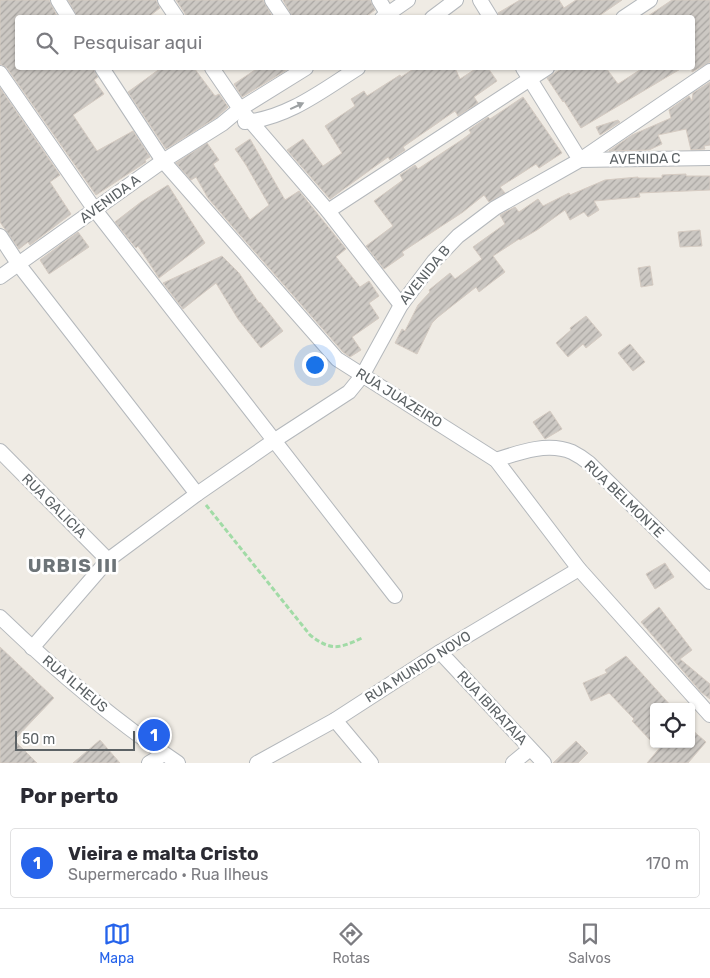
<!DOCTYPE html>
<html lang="pt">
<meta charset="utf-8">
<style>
:root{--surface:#fff;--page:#f7f7f7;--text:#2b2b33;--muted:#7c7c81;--line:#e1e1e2;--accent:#2563eb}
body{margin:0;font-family:Rubik,sans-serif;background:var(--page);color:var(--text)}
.controls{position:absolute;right:15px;bottom:15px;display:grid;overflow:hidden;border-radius:5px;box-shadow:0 1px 4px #0004}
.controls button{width:45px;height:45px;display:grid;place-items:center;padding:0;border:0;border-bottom:1px solid var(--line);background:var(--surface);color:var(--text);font:25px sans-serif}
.scale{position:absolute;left:15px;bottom:12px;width:120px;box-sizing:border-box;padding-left:5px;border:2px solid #5c6265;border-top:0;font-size:14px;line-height:18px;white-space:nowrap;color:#5c6265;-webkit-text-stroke:4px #fff;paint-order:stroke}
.you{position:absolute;left:314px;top:364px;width:18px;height:18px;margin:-12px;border:4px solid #fff;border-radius:50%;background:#1a73e8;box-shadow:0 0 0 8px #1a73e833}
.badge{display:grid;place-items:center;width:32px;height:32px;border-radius:50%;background:var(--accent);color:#fff;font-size:16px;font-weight:700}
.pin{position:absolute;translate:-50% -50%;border:2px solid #fff;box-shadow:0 1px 5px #0006}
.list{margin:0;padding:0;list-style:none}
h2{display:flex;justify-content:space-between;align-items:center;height:65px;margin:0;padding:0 20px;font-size:21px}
h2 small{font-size:16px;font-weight:400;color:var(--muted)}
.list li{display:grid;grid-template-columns:32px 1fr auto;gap:15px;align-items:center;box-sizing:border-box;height:70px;margin:0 10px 10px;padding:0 10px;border:1px solid var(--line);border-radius:5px}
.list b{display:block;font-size:19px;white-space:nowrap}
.list p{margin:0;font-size:16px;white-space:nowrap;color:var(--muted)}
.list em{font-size:16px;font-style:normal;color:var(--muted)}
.icon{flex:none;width:28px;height:28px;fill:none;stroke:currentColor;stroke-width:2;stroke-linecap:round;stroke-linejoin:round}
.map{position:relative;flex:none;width:710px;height:763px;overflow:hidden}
.search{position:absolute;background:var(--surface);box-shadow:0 1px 4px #0004;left:15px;right:15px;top:15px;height:55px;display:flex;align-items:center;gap:12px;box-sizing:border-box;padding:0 18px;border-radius:5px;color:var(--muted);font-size:19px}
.sheet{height:145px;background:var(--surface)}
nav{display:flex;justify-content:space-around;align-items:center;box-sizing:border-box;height:70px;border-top:1px solid var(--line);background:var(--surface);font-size:14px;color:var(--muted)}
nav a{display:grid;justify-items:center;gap:2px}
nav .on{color:var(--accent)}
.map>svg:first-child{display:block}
.building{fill:url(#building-hatch);stroke:#d5cbc2}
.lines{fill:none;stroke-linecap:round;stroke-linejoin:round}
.minor-casing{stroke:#b4b8bc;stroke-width:16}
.path{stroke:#a1dba6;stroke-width:3;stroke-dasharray:5 2.5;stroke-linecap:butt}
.minor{stroke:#fff;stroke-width:14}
.oneway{fill:#9da1a3}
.labels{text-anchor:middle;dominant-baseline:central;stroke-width:5;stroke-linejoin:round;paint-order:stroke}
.street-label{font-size:14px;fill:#5c6265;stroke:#fff}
.district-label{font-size:19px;font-weight:bold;letter-spacing:1px;fill:#6d7478;stroke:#fff}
</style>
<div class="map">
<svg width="710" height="763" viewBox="0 0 710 763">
<defs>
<pattern id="building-hatch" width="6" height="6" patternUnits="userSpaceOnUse" patternTransform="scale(1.25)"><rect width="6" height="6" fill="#ccc8c3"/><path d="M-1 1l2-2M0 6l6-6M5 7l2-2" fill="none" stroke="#a9a6a2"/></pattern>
</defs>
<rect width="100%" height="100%" fill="#efebe4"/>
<g class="building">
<path d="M0,0H49L58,18H18V68H93L98,77L94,80L104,94L73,115L97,151L133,131L150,157L145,160L146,162L96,195L7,68L0,64Z"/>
<path d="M68,0H156L160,8L147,18H78Z"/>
<path d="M176,0H263L273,18H188Z"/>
<path d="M283,0H370L375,10L364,18H293Z"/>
<path d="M520,0H559L564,8L576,0H622L596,18H500L498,13Z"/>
<path d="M672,0H710V62L692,72V18H645Z"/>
<path d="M161,68H194L215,96L219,94L228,107L217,117L166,149L128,92Z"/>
<path d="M258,68H290L242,97L234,84Z"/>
<path d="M415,68H455L460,79L477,68H488L497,81L474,97L478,103L458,116L455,111L403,147L405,150L390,160L388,157L330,199L287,150L303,139L323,166L342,153L325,126L355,106L351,99L364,91L367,96L400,75L401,77Z"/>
<path d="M563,68H606L618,84L643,68H682L581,128L564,101L563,102L547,78Z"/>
<path d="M710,82V145L704,146L705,149L691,150L686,129L658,135L662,144L649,150L609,151L632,135L671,118L669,110L689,96L692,101L693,93Z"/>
<path d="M0,88L60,175L50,182L71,214L30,245L28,242L19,249L0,222Z"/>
<path d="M523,97L562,153L539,168L536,164L500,187L505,193L489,202L484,195L463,212L402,252L404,255L384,269L366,246L393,226L374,201L403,180L400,175L415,165L418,169L463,139L471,133L469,130L488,117L490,119Z"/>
<path d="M618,120L620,122L600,135L596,127Z"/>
<path d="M250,139L285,200L299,191L346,249L336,257L360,287L369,281L379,296L369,303L379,318L352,337L361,350L350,357L343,352L233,227L208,198L196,177L191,180L176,163L207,143L219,160L213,164L250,220L269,205L246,165L235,149Z"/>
<path d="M686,174V176H710V190L639,193L640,197L594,201L599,210L588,217L584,212L570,220L565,210L537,230L520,240L519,239L493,256L505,272L479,292L476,287L438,317L432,323L417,354L395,343L402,329L405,331L418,305L430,292L429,290L450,273L455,279L482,259L473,247L505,224L500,215L515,207L519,212L538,199L543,206L569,193L570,195L605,180L638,177V178H662V175Z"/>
<path d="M168,185L205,243L159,278L138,246L136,248L115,222L141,202Z"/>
<path d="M700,230L702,246L680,247L678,232Z"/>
<path d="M78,232L89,247L49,274L40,260Z"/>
<path d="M222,256L239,273L259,303L260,302L283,331L261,348L238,319L216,283L183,309L163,283Z"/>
<path d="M650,266L653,285L641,287L638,268Z"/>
<path d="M586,316L602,335L586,348L583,344L568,357L556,343L571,330L570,328Z"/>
<path d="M630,344L645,362L633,371L618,353Z"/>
<path d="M550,411L562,429L545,439L533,422Z"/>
<path d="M665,563L674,577L655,589L646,574Z"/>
<path d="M659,607L692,650L680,659L710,684V699L701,692L641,622Z"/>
<path d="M0,647L54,698L14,740L37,763H0Z"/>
<path d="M626,656L672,707H654V744L632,721L634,719L609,693L591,701L583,683L607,673L605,670Z"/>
<path d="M691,729L706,742L688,763H647L663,744H691Z"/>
<path d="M100,740L120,763H73Z"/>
<path d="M576,741L588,753L578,763H553Z"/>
</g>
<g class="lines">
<defs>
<g id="minor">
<path d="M58,0L69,18"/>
<path d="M165,0L177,18"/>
<path d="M272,0L284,18"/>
<path d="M379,0L390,18"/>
<path d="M480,0L491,18"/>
<path d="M382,18L408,0"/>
<path d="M432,18L456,0"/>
<path d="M623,18L650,0"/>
<path d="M102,68L163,161L337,359L496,460L579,569L710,715"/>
<path d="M212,68L240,109L328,211L401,305"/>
<path d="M523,68L580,160L710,158"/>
<path d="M0,73L95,210L395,596"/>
<path d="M245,122C288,118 323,90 358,68"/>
<path d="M328,211L547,68"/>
<path d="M0,236L19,265L197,494"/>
<path d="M0,277L163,161L222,124L240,109L306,68"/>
<path d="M0,451L108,560"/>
<path d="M496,460C520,452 548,442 572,452C578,455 584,459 589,463L710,582"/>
<path d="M0,617C56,671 114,720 178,763"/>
<path d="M32,648L108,560L197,494L275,440L349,392L362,376L401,305L434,261L458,236L495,208L580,160L710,71"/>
<path d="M440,652L544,763"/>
<path d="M335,720L371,763"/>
<path d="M149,763L164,754"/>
<path d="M257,763L335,720L440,652L579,569"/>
<path d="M513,763L530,749"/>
</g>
</defs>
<use href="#minor" class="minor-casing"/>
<path class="path" d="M206,505L310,635C331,651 338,649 362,638"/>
<use href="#minor" class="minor"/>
</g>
<defs><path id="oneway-solid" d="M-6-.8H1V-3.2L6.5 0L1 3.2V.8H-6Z" transform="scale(1.25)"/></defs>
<use class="oneway" href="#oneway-solid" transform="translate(297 106) rotate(-25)"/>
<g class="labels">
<g class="street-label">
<text transform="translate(645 159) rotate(-1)">AVENIDA C</text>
<text transform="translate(110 199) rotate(-36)">AVENIDA A</text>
<text transform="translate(425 275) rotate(-51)">AVENIDA B</text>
<text transform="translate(399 398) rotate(32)">RUA JUAZEIRO</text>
<text transform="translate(624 499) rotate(44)">RUA BELMONTE</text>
<text transform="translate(54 506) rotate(45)">RUA GALICIA</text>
<text transform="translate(418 667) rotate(-32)">RUA MUNDO NOVO</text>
<text transform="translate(75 684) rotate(40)">RUA ILHEUS</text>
<text transform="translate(492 708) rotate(47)">RUA IBIRATAIA</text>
</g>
<g class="district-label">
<text x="73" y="565">URBIS III</text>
</g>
</g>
</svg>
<div class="controls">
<button><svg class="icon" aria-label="locate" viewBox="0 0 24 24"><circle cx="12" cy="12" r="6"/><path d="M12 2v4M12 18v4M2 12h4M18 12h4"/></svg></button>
</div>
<div class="scale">50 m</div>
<div class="you"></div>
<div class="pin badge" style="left:154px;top:735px">1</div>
<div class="search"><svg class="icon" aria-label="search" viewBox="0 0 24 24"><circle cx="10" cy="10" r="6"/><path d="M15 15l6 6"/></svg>Pesquisar aqui</div>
</div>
<section class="sheet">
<h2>Por perto<small></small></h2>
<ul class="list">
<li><span class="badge">1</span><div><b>Vieira e malta Cristo</b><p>Supermercado · Rua Ilheus</p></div><em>170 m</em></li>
</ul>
</section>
<nav>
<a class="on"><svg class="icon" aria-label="map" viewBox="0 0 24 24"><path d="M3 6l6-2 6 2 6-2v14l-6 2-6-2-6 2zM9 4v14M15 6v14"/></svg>Mapa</a>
<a><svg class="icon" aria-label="directions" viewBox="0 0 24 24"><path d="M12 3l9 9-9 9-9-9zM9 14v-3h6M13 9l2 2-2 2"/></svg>Rotas</a>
<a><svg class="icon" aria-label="saved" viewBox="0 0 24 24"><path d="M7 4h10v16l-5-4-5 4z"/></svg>Salvos</a>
</nav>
